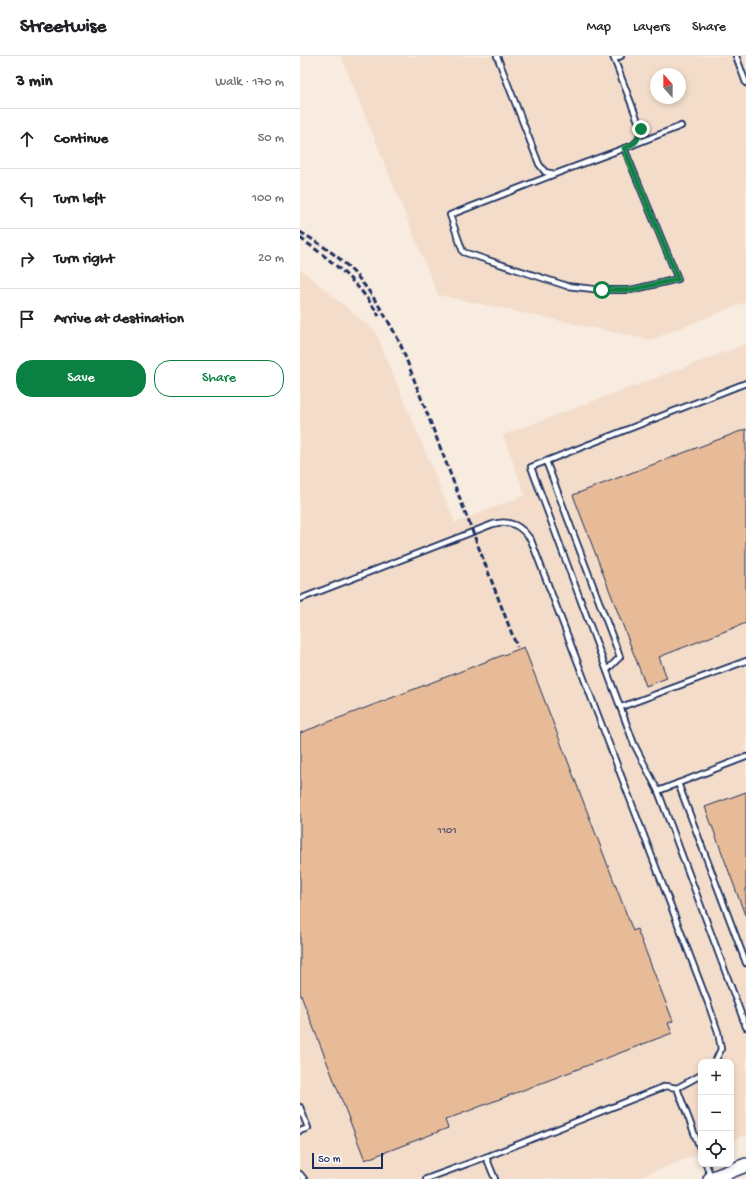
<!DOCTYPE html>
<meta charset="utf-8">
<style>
:root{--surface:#fff;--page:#f2f2f2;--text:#202124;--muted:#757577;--line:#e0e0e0;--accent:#0b8043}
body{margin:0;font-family:"Gochi Hand",sans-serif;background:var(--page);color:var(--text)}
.controls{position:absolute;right:12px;bottom:12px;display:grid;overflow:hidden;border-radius:8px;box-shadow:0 2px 6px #0003}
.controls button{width:36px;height:36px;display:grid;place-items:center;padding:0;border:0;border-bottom:1px solid var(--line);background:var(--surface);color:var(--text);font:20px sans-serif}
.compass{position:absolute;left:350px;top:12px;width:36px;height:36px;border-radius:50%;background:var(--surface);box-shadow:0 2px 6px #0003;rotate:339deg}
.scale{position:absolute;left:12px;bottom:10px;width:71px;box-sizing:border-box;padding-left:4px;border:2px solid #1b2f5e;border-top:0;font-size:11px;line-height:14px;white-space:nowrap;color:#1b2f5e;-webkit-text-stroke:3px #fff;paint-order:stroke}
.stop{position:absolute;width:12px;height:12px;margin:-9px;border:3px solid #0b8043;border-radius:50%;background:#fff}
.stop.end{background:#0b8043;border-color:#fff;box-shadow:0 1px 4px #0008}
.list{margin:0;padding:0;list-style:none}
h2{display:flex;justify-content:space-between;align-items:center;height:52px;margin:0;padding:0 16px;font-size:17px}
h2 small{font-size:13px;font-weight:400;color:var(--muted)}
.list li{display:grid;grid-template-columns:26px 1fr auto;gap:12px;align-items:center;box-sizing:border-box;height:60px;padding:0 16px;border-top:1px solid var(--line)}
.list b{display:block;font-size:15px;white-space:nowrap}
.list em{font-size:13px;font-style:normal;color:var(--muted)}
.actions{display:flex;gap:8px;padding:12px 16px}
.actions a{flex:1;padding:9px 0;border:1px solid var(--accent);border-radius:16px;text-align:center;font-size:14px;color:var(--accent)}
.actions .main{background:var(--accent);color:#fff}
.icon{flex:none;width:22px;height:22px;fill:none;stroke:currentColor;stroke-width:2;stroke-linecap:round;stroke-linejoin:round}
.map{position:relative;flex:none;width:446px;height:1123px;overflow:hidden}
header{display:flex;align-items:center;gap:24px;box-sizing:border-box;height:56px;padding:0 20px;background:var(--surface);border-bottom:1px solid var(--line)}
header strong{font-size:19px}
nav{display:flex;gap:22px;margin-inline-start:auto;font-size:14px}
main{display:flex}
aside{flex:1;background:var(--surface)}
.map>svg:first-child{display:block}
.built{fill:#f3ddca;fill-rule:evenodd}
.building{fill:#e7bb97;stroke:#1b2f5e}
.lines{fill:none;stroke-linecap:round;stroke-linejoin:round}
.service-casing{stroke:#1b2f5e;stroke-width:8}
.secondary-casing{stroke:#1b2f5e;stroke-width:16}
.service{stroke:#fff;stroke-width:4.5}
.secondary{stroke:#fff;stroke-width:13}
.rail{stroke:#1b2f5e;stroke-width:3;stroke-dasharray:6 3;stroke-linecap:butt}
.route{stroke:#0b8043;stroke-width:5}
.labels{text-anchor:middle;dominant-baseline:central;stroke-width:3;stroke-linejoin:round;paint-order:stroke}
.number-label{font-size:11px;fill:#4e526c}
</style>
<header>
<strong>Streetwise</strong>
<nav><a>Map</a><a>Layers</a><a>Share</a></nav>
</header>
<main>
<aside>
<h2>3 min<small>Walk · 170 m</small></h2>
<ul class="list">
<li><svg class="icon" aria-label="ahead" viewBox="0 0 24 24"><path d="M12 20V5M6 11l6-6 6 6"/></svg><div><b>Continue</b></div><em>50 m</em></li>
<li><svg class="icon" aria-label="left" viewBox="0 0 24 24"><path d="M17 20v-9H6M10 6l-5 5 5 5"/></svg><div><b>Turn left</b></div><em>100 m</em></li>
<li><svg class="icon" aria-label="right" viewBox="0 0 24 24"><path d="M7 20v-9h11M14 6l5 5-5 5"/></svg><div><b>Turn right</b></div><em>20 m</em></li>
<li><svg class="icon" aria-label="arrive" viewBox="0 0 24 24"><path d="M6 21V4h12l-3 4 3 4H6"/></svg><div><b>Arrive at destination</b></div></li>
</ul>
<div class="actions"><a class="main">Save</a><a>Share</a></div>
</aside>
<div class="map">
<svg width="446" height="1123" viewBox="0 0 446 1123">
<rect width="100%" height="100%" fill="#f8ebe0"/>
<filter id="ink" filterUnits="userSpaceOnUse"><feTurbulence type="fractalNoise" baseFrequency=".025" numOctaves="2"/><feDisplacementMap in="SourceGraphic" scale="8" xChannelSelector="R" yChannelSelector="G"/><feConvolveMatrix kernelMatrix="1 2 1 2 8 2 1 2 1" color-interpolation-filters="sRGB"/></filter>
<g filter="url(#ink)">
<g class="built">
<path d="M41,0H446V246L350,284L138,239ZM356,18H380V42H356Z"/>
<path d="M0,213L75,275L155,467L225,439L203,379L446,288V1079L431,1085V1006H401V1097L335,1123H0Z"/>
</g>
<g class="building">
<path d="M446,373V567L359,601L367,622L346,630L273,439Z"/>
<path d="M224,591L333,875L337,873L373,965L368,967L372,977L145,1064L148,1072L65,1104L0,937V677Z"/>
<path d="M446,736V859H445L405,751Z"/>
</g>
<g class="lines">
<defs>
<g id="service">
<path d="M197,0L239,108L245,116L255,118L333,89L339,83L341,73L313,0"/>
<path d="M436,0L446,27"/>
<path d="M314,3L321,0"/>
<path d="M335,88L381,70"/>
<path d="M255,118L150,159L163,196L267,230L302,234H331L378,223L324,92"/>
<path d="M246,405L320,601L307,614"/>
<path d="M0,543L193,468C210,463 221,470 231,484L408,947L418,976L421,993L415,1006"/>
<path d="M321,651L446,605"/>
<path d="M446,701L358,735L446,971"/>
<path d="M378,727L446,907"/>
<path d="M358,735L334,688L231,411L446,327"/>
<path d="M401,1019L377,1032L401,1095"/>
<path d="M0,1051L8,1072L0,1075"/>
<path d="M186,1101L366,1030L377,1032"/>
<path d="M406,1108L411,1121"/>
<path d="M0,1118L4,1123"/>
<path d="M126,1123L186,1101L195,1123"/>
</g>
<path id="secondary" d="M410,1123L446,1109"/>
</defs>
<use href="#service" class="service-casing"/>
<use href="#secondary" class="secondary-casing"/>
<use href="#service" class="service"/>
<use href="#secondary" class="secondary"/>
<g class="rail">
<path d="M0,176C14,184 28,193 41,204C66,226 85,258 100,287L217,591"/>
<path d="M0,182C30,203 60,227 79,260"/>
</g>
</g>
</g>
<g class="lines" filter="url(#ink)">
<path class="route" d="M302,234H331L378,223L324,92C336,88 338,86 341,73"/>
</g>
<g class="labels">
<g class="number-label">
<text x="147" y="775">1101</text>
</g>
</g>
</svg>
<div class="controls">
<button>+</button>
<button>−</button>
<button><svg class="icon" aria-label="locate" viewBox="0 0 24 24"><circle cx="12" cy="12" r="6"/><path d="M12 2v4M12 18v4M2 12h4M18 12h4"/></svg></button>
</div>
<svg class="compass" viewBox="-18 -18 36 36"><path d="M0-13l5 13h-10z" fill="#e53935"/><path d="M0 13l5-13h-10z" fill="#757577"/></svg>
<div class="scale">50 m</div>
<div class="stop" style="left:302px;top:234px"></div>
<div class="stop end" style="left:341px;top:73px"></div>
</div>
</main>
